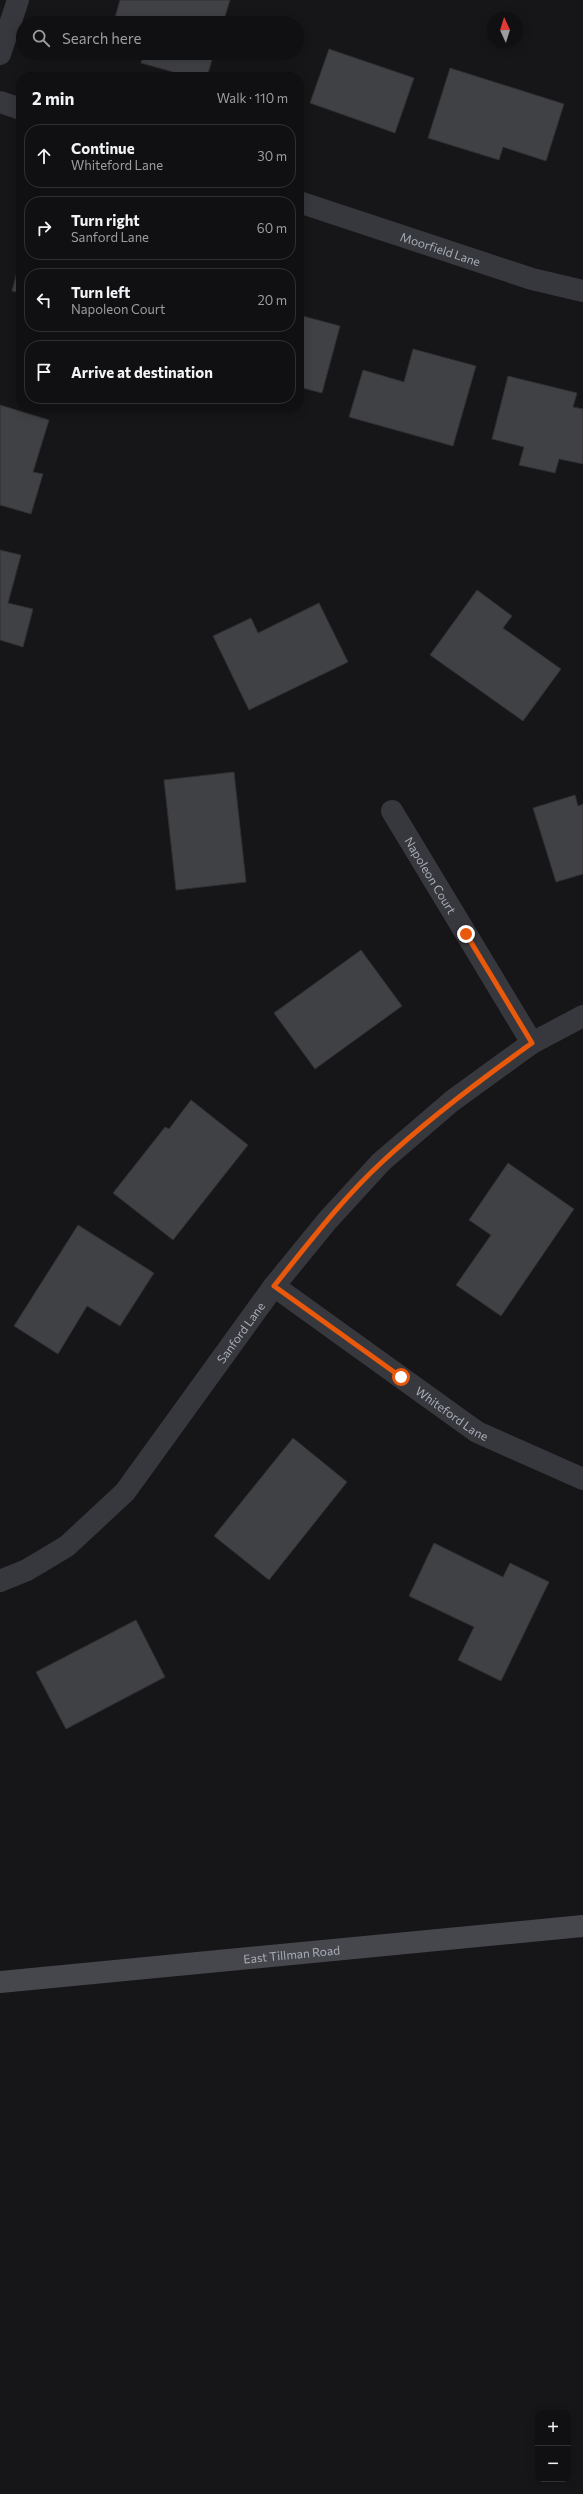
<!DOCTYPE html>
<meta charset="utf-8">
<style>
:root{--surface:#101012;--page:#1e1e20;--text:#f1f3f6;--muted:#9c9d9f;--line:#303032}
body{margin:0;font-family:Commissioner,sans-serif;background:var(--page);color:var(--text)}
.controls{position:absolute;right:12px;bottom:12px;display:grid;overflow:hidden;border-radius:8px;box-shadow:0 2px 10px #0003}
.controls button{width:36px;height:36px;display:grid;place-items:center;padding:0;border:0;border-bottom:1px solid var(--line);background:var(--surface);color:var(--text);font:20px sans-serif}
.compass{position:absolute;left:487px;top:12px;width:36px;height:36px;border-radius:50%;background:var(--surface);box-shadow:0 2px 10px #0003;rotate:356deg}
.stop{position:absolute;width:12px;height:12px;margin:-9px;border:3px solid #ea580c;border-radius:50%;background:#fff}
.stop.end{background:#ea580c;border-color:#fff;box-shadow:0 1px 4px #0008}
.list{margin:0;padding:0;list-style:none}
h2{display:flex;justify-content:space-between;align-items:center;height:52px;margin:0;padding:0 16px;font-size:17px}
h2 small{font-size:13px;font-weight:400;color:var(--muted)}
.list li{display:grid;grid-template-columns:26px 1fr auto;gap:12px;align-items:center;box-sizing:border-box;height:64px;margin:0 8px 8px;padding:0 8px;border:1px solid var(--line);border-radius:16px}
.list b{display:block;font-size:15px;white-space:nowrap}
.list p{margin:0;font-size:13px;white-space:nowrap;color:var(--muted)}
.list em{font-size:13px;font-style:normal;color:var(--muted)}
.icon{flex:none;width:22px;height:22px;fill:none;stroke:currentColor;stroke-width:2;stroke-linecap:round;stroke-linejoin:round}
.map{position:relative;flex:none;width:583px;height:2494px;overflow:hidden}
.search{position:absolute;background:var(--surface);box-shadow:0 2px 10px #0003;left:16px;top:16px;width:288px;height:44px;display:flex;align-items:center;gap:10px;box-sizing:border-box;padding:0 14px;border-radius:22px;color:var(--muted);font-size:15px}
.panel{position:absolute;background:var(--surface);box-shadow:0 2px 10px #0003;left:16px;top:72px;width:288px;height:340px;border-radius:16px}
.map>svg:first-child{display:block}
.building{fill:#404145;stroke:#303034}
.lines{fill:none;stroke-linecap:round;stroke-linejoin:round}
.street{stroke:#37383d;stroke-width:22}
.secondary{stroke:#45474d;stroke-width:22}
.route{stroke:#ea580c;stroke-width:5}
.labels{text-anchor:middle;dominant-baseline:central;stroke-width:3;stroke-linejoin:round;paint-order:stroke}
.street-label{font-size:12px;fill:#a8adb8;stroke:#111113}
</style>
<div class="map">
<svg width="583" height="2494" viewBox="0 0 583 2494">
<rect width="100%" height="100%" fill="#161618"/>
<g class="building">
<path d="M120,0H230L223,23H122L114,21Z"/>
<path d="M329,49L414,78L395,133L310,103Z"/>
<path d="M144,53H214L207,77H191L141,63Z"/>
<path d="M450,68L564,104L546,161L503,147L499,160L428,138Z"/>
<path d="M21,256V293L12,291Z"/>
<path d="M299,315L340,326L322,393L299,387Z"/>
<path d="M413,349L476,366L453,446L349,417L363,370L404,382Z"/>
<path d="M508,376L577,393L573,407L583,409V464L559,459L555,473L519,465L524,447L492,439Z"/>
<path d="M0,405L49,420L33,472L43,474L31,514L0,505Z"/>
<path d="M0,550L21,555L8,603L33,609L23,647L0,640Z"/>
<path d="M477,590L512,616L503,628L561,669L523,721L430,655Z"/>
<path d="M319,603L348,662L249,710L213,636L251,618L258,633Z"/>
<path d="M234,772L246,882L176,890L164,780Z"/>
<path d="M575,795L578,806L583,804V874L556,882L533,808Z"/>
<path d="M361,950L402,1006L315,1069L274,1013Z"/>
<path d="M191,1100L248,1145L173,1240L113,1193L165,1127L169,1129Z"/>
<path d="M508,1163L574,1209L501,1316L456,1285L491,1235L469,1220Z"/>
<path d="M78,1225L154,1273L120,1326L87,1306L58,1354L14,1326Z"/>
<path d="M293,1438L347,1482L269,1580L214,1536Z"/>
<path d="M434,1543L503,1577L510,1563L549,1582L501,1681L458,1660L474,1627L409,1596Z"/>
<path d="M136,1620L165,1677L66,1729L36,1672Z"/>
</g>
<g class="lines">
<g class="street">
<path d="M0,54L18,0"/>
<path d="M0,102L21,109"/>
<path id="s1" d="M299,202L532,279L583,291"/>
<path id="s2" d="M392,811L532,1043"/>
<path id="s3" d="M274,1286L477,1432L583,1479"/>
<path id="s4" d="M0,1581L27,1570L67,1546L125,1492L274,1286L327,1221L381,1162L452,1101L532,1043L583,1016"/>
</g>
<path class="secondary" id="s5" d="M0,1982L583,1926"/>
</g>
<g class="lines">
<path class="route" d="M401,1377L274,1286C308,1244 342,1199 382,1162C429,1118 480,1080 532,1043L466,934"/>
</g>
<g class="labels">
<g class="street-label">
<text stroke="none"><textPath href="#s1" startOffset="149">Moorfield Lane</textPath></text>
<text stroke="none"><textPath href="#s2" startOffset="75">Napoleon Court</textPath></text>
<text stroke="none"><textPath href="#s4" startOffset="352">Sanford Lane</textPath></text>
<text stroke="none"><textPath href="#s3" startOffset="219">Whiteford Lane</textPath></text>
<text stroke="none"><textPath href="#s5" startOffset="293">East Tillman Road</textPath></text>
</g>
</g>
</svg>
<div class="controls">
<button>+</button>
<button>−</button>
</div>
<svg class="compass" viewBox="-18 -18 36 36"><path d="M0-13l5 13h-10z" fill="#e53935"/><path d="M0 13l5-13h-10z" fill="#9c9d9f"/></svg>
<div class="stop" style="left:401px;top:1377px"></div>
<div class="stop end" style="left:466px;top:934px"></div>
<div class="search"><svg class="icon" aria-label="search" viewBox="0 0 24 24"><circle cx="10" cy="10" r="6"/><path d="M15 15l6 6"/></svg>Search here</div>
<section class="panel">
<h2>2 min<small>Walk · 110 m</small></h2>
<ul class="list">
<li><svg class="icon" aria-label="ahead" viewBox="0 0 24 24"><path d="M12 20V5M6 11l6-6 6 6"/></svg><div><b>Continue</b><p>Whiteford Lane</p></div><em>30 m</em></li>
<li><svg class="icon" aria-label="right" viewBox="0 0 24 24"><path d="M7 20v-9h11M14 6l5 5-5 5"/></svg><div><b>Turn right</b><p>Sanford Lane</p></div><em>60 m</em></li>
<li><svg class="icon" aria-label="left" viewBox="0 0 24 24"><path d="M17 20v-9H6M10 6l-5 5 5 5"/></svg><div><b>Turn left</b><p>Napoleon Court</p></div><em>20 m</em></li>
<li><svg class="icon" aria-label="arrive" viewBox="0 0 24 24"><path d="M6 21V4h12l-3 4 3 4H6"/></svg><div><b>Arrive at destination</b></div></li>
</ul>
</section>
</div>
